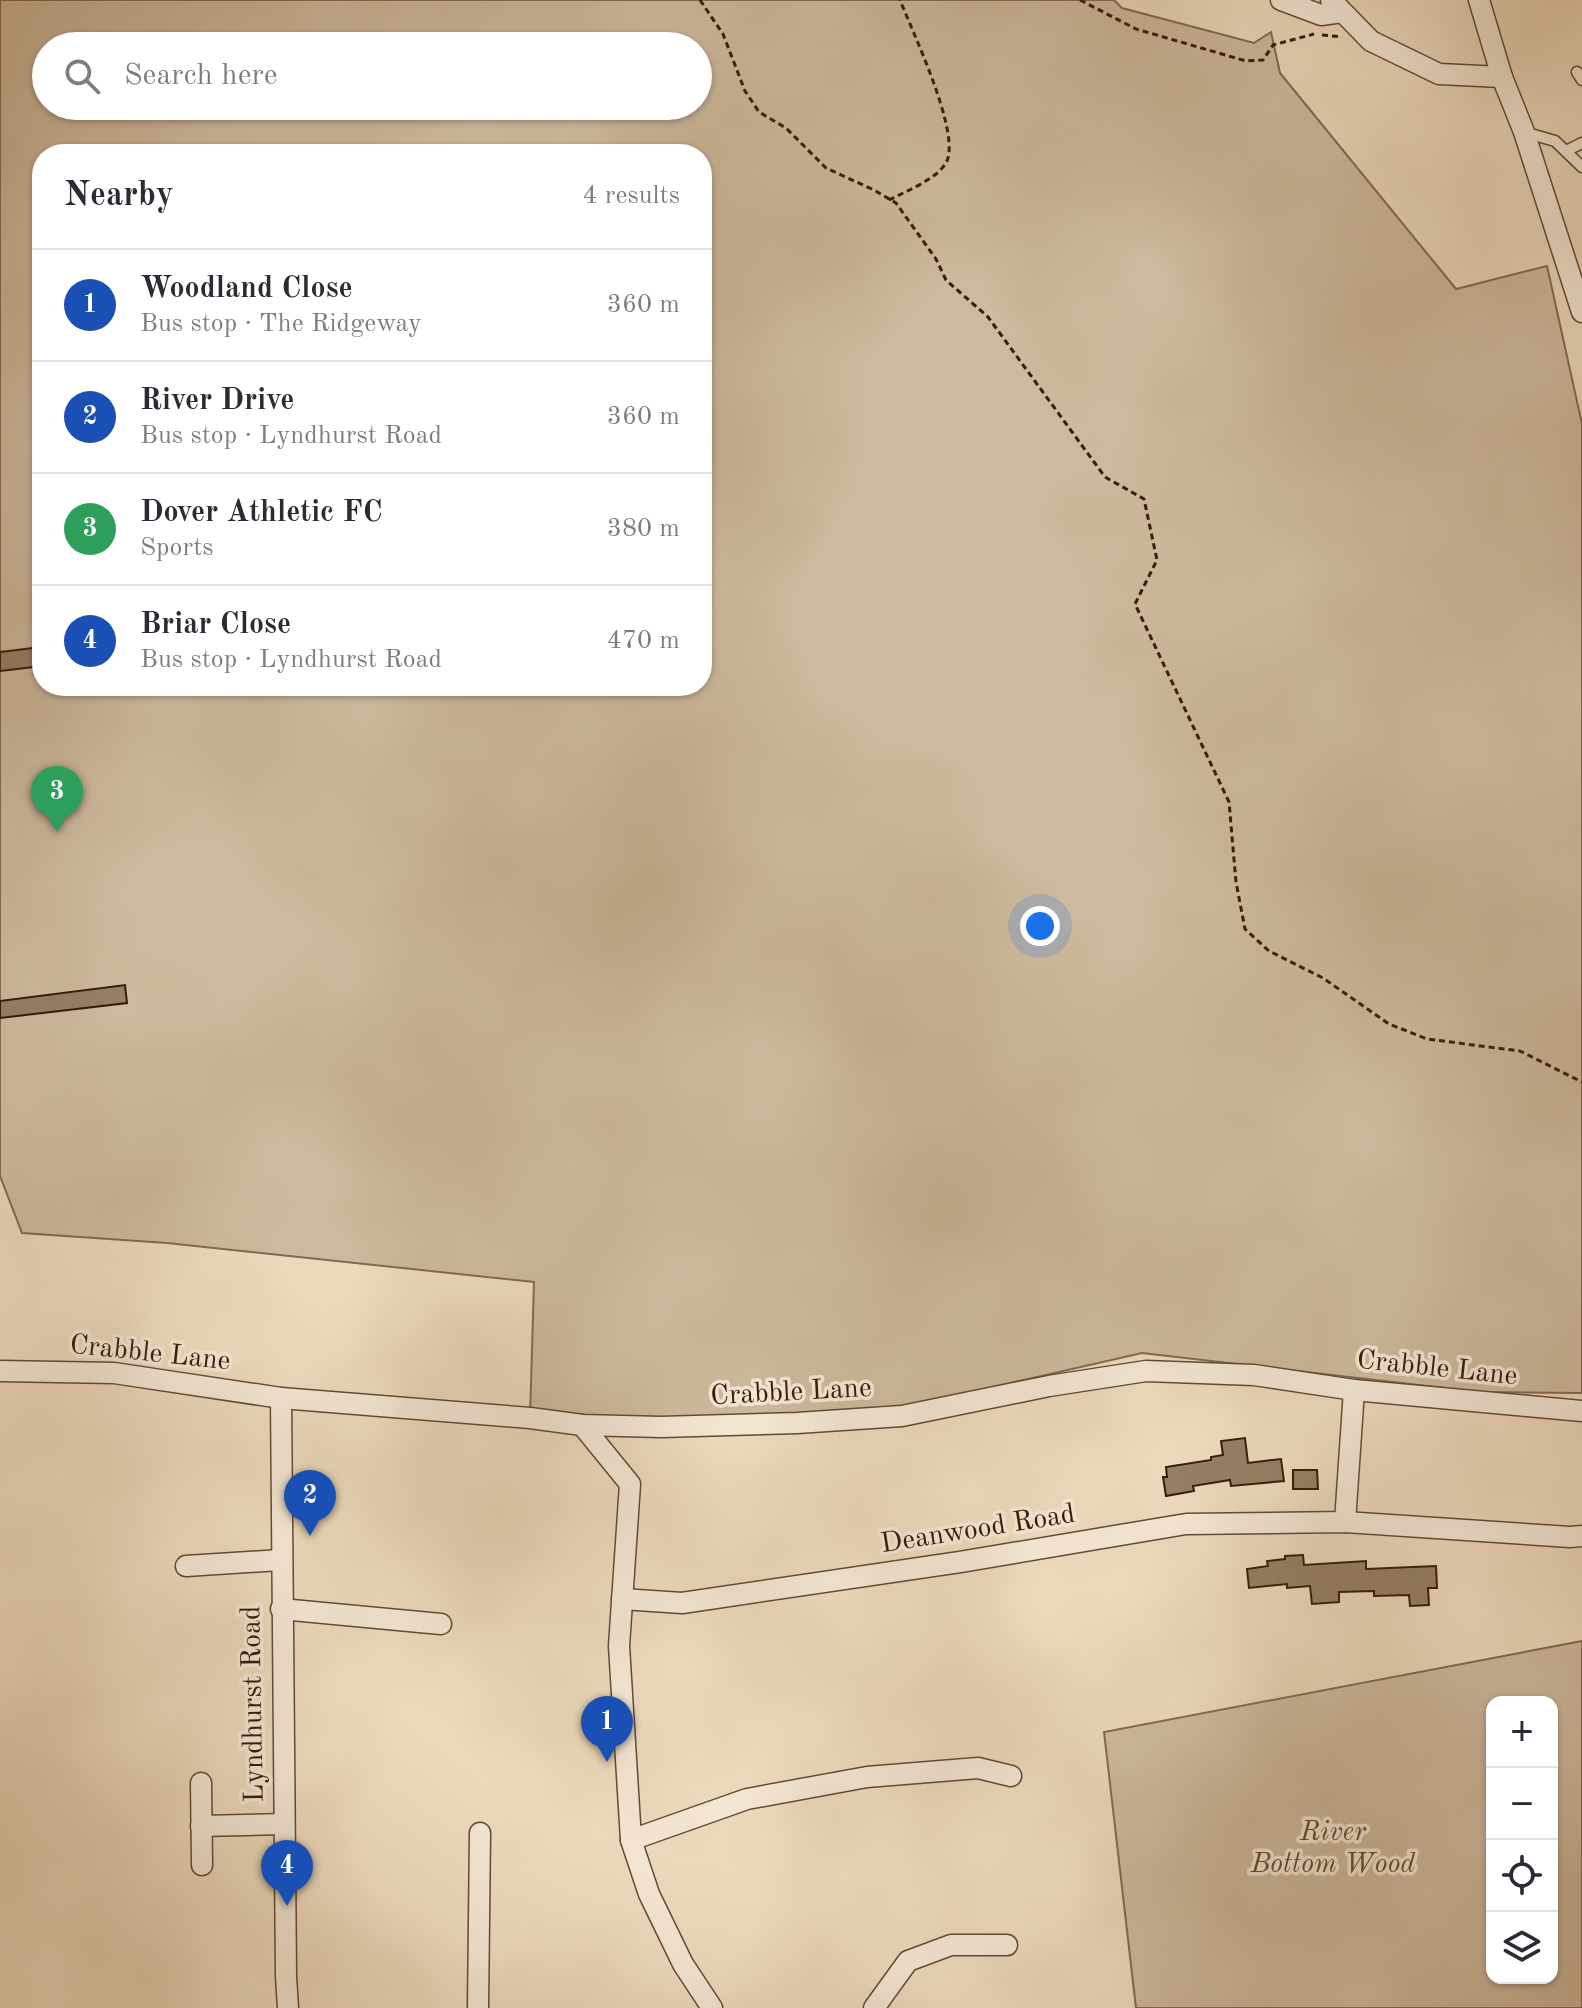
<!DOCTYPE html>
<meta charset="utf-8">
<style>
:root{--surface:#fff;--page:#f2f2f3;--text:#2b2b33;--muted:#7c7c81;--line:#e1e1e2;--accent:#8f2418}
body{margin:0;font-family:"Old Standard TT",serif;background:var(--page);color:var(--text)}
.controls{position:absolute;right:24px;bottom:24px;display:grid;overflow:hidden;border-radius:16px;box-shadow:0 2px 6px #0004}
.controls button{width:72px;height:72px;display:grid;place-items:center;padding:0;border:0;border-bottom:2px solid var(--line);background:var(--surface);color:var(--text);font:40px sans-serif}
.you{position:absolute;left:1040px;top:926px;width:28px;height:28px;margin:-20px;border:6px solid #fff;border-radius:50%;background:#1a73e8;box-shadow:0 0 0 12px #1a73e833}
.badge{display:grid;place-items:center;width:52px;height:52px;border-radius:50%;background:var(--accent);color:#fff;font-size:26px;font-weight:700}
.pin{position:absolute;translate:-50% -66px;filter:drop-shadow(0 2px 4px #0008)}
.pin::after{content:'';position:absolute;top:42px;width:28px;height:24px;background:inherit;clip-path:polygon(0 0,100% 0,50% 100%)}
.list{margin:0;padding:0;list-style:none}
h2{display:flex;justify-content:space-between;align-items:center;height:104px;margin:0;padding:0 32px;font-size:34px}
h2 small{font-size:26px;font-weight:400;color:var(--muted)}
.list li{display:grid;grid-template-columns:52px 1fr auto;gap:24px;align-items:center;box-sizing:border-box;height:112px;padding:0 32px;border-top:2px solid var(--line)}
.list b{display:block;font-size:30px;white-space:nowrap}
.list p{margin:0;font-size:26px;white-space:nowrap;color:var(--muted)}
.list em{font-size:26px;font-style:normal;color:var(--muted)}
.icon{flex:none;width:44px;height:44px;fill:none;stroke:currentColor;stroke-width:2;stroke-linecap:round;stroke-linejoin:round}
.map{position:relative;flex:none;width:1582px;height:2008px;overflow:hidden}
.search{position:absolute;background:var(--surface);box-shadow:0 2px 6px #0004;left:32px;top:32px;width:680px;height:88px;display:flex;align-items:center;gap:20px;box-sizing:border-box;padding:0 28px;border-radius:44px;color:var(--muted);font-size:30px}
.panel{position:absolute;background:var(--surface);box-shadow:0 2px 6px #0004;left:32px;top:144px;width:680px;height:552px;border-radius:32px}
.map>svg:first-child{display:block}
.green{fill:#cdb99d;stroke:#826a52;stroke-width:2;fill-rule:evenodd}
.building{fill:#957e65;stroke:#361b06;stroke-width:2}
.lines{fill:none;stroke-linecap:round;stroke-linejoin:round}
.lane-casing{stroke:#644a34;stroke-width:13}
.street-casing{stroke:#644a34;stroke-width:23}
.path{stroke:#361b06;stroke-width:3;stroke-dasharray:6 4;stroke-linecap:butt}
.lane{stroke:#f3e6d3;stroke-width:10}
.street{stroke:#f3e6d3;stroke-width:20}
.labels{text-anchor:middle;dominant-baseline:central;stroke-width:7;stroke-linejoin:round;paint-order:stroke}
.street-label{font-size:28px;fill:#361b06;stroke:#f3e6d3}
.park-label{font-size:28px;font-style:italic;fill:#634a33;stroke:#f3e6d3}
</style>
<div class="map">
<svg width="1582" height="2008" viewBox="0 0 1582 2008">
<rect width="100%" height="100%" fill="#ecd9bc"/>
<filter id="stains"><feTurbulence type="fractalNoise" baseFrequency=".0025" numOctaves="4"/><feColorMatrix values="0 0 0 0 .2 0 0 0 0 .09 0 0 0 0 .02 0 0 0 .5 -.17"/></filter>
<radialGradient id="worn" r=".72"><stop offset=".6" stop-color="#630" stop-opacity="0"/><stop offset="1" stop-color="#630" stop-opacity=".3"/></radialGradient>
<g class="green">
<path d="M0,0H1114L1122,8L1254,43L1271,32L1280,73L1456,289L1547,266L1582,424V1393L1479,1392L1142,1353L883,1412L582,1425L530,1418L534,1282L167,1243L22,1233L0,1176ZM46,46H698V106H46ZM42,154H702V686H42Z"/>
<path d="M1582,1641V2008H1136L1104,1732ZM1492,1702H1552V1978H1492Z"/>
</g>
<g class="building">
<path d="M42,647V666L0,671V652Z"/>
<path d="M125,985L127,1003L0,1018V1001Z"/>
<path d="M1245,1438L1248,1463L1281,1459L1284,1481L1231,1486L1230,1480L1193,1486L1194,1491L1166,1496L1163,1477H1167L1166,1467L1211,1460V1457L1223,1455L1221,1441Z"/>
<path d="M1293,1470H1317L1318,1489H1293Z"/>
<path d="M1303,1555L1304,1565L1366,1561V1569L1436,1566L1437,1588H1428L1429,1605L1410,1606L1409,1595L1374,1596V1591L1339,1592V1602L1312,1604L1310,1586L1287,1588V1584L1249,1588L1247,1569L1268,1566L1267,1561L1285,1559V1556Z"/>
</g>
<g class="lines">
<defs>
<g id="lane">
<path d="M1577,72L1582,80"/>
<path d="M1524,132L1555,141L1582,167"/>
<path d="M1566,151L1582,143"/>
</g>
<g id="street">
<path d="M1281,0L1321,15L1342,12"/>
<path d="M1331,0L1371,41L1439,74L1502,77"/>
<path d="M1479,0L1502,77L1524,132L1582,312"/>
<path d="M0,1371L114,1373L281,1398L530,1418L582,1425L661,1427L797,1423L902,1416L1049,1386L1146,1371L1254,1375L1354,1390L1582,1411"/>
<path d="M281,1398L286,1976L288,2008"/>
<path d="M582,1425L630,1484L619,1646L631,1840L649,1894L683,1964L712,2008"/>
<path d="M1345,1522L1354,1390"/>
<path d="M186,1566L280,1560"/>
<path d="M622,1599L682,1603L960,1562L1186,1524L1345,1522L1570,1537L1582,1536"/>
<path d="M281,1609L441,1624"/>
<path d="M201,1783L202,1865"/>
<path d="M201,1826L284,1824"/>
<path d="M631,1840L747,1799L867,1777L978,1768L1011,1776"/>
<path d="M478,2008L480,1833"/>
<path d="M874,2008L908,1961L951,1945H1007"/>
</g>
</defs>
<use href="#lane" class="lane-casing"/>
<use href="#street" class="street-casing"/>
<g class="path">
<path d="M700,0L723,34L745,91L759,112L786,128L826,168L874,190L896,203L936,259L946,280L988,317L1105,477L1144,499L1157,560L1135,604L1229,802L1236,882L1245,929L1269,951L1323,978L1389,1024L1427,1039L1520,1051L1582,1082"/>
<path d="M1080,0L1136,29L1246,61L1263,60L1273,45L1314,34"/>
<path d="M1322,35L1342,37"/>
<path d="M889,200C906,191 943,177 948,158C957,125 913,33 900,0"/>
</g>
<use href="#lane" class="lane"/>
<use href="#street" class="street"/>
</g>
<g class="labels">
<g class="street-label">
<text transform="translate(150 1354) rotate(6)">Crabble Lane</text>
<text transform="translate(1437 1369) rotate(6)">Crabble Lane</text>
<text transform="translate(791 1393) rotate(-3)">Crabble Lane</text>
<text transform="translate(978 1530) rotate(-9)">Deanwood Road</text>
<text transform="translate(254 1704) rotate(-91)">Lyndhurst Road</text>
</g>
<g class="park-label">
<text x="1333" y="1833">River<tspan x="1333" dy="32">Bottom Wood</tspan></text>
</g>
</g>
<rect width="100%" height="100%" filter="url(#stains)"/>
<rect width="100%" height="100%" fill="url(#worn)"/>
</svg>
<div class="controls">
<button>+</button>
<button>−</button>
<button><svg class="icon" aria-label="locate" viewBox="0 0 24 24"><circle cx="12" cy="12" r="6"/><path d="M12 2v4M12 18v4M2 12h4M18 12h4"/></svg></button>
<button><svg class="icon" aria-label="layers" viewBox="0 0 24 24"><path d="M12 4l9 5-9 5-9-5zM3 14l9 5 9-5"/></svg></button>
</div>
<div class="you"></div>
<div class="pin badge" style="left:607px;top:1762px;background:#1a4fb4">1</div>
<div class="pin badge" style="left:310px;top:1536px;background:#1a4fb4">2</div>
<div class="pin badge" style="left:57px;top:832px;background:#2e9e5b">3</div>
<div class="pin badge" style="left:287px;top:1906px;background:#1a4fb4">4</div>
<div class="search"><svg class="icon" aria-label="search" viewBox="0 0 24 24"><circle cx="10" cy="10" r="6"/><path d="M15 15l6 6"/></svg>Search here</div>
<section class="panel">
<h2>Nearby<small>4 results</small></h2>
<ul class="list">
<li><span class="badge" style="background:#1a4fb4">1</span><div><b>Woodland Close</b><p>Bus stop · The Ridgeway</p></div><em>360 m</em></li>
<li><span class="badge" style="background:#1a4fb4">2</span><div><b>River Drive</b><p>Bus stop · Lyndhurst Road</p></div><em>360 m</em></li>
<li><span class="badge" style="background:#2e9e5b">3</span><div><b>Dover Athletic FC</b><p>Sports</p></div><em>380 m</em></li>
<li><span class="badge" style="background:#1a4fb4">4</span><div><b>Briar Close</b><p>Bus stop · Lyndhurst Road</p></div><em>470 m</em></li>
</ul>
</section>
</div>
